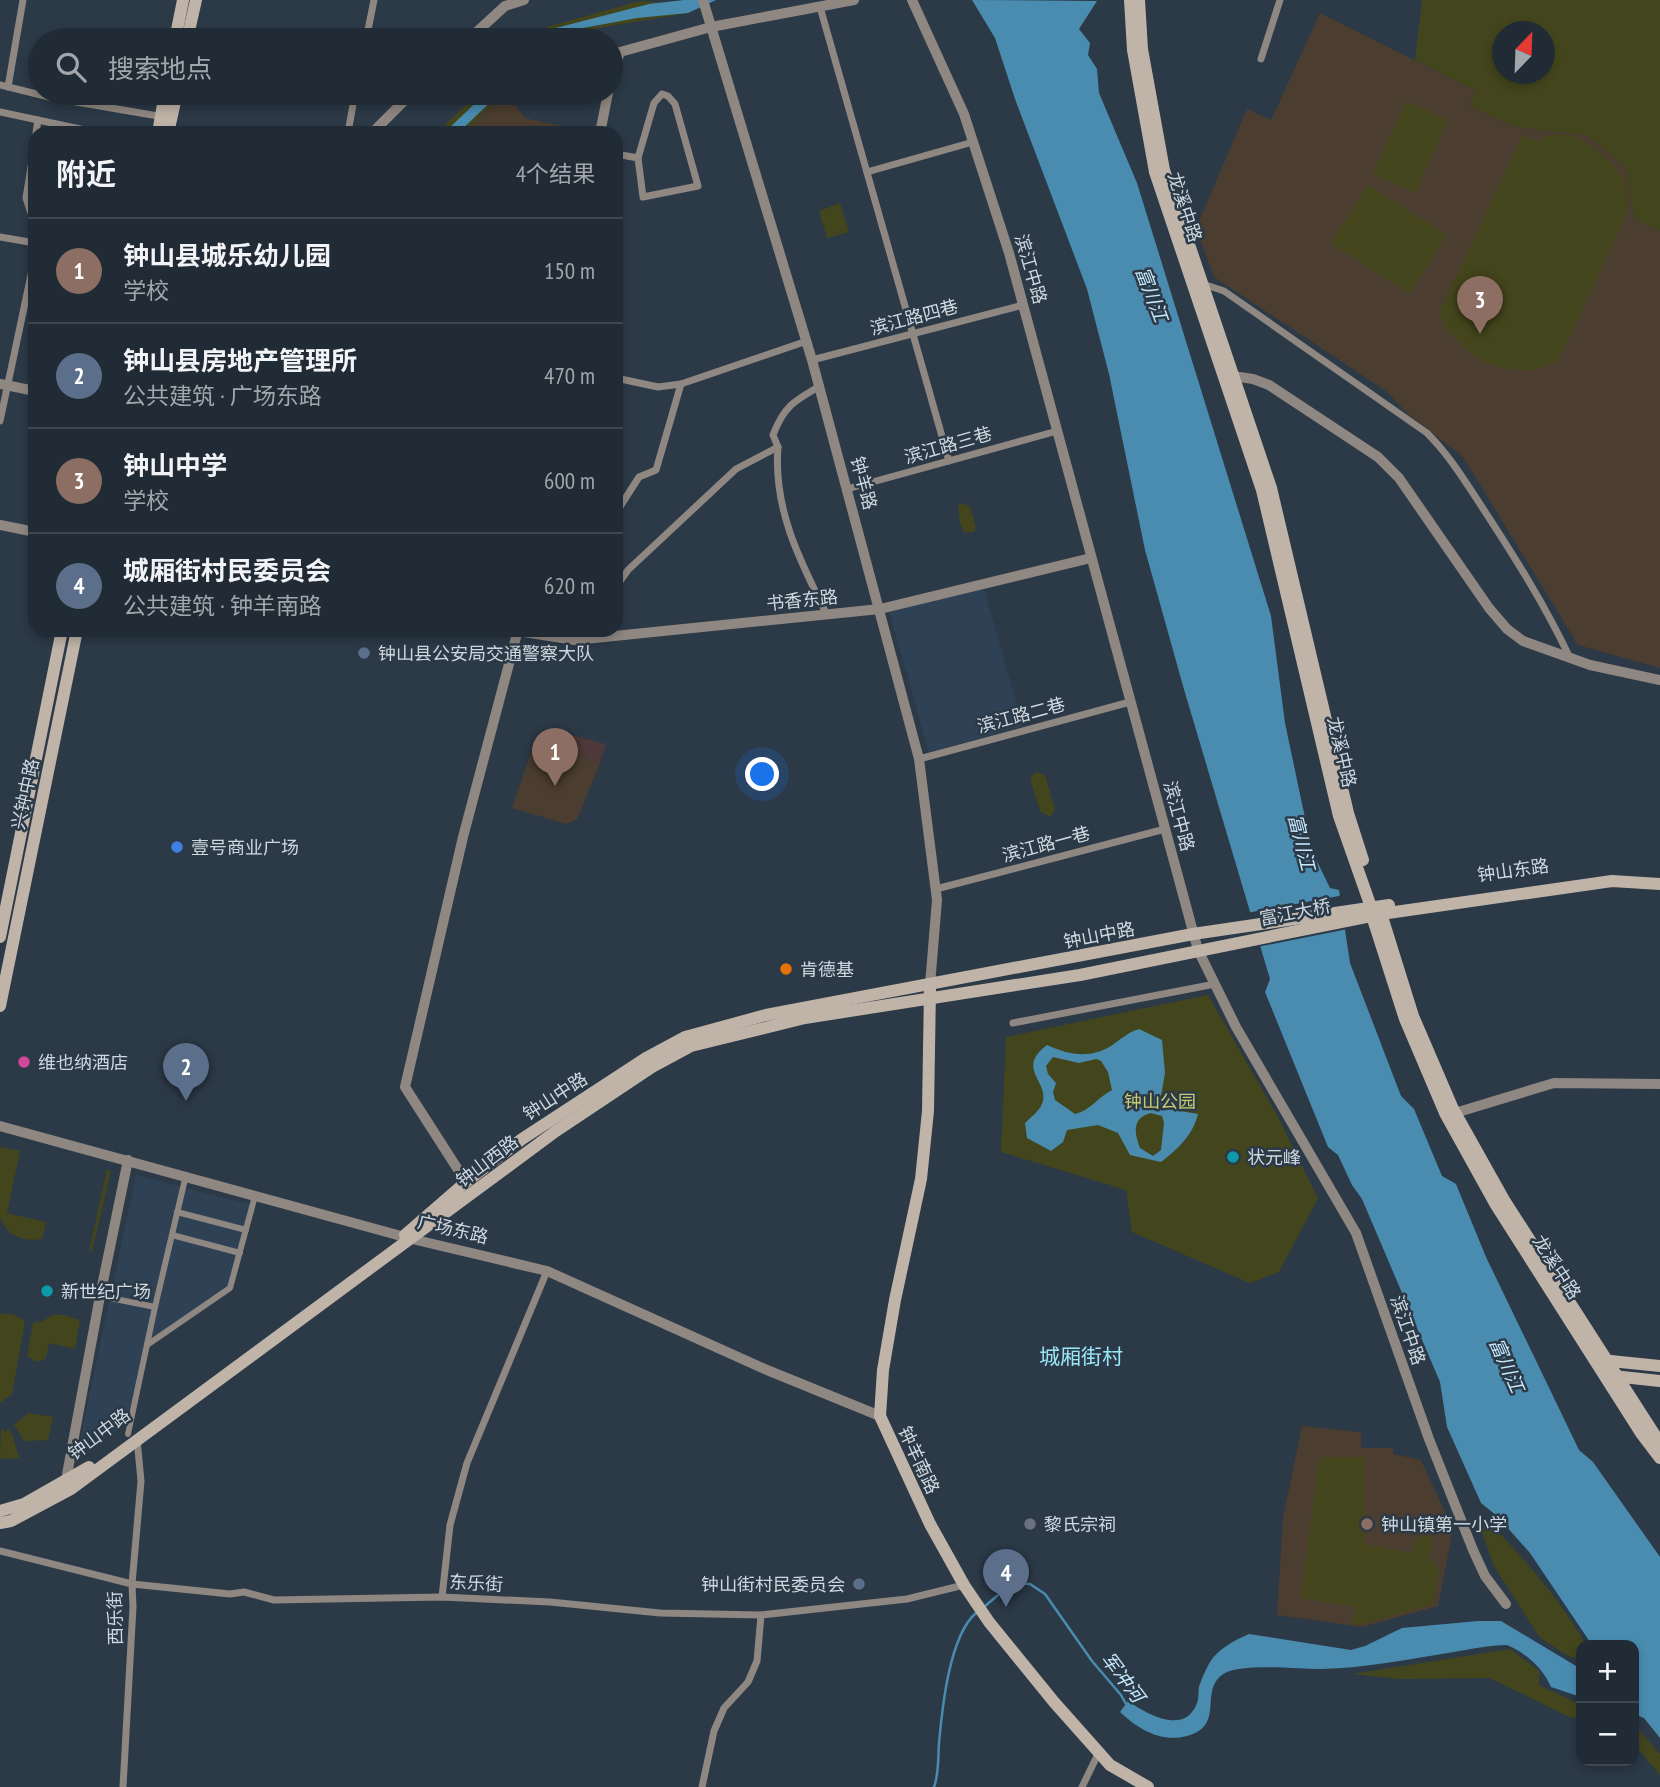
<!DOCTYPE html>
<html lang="zh">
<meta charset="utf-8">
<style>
:root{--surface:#212b35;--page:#29333d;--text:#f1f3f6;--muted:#a2a7ad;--line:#3e4750;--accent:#57c9e2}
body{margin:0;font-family:"PT Sans Narrow","Noto Sans SC",sans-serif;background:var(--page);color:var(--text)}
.controls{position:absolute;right:21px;bottom:21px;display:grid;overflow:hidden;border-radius:14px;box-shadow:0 4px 10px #0003}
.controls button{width:63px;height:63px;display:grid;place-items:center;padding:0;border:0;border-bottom:2px solid var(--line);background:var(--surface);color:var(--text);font:35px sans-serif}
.compass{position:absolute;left:1492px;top:21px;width:63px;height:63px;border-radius:50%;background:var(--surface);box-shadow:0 4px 10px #0003;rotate:23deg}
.you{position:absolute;left:763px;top:775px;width:24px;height:24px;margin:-18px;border:5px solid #fff;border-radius:50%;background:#1a73e8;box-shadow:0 0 0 10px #1a73e833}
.badge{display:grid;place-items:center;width:46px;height:46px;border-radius:50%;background:var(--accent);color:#fff;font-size:23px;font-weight:700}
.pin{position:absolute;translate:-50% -58px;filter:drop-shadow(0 2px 4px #0008)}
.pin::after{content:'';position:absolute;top:37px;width:24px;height:21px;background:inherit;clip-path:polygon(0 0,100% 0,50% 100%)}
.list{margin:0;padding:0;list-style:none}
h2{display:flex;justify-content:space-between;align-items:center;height:91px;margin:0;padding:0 28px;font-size:30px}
h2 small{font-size:23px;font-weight:400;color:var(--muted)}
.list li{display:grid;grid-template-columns:46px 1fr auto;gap:21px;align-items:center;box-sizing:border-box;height:105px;padding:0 28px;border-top:2px solid var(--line)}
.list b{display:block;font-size:26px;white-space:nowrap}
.list p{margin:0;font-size:23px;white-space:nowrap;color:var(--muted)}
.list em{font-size:23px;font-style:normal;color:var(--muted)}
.icon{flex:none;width:38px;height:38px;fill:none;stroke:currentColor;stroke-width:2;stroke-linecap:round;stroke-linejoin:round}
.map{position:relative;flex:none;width:1660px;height:1787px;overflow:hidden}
.search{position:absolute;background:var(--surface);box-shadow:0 4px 10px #0003;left:28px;top:28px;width:595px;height:77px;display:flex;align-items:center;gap:18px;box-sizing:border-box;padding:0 24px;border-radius:38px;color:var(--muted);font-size:26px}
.panel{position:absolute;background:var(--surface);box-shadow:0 4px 10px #0003;left:28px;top:126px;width:595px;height:511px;border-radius:21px}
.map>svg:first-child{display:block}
.built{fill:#2f4255}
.industrial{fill:#4e393a}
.education{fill:#4b3d2f}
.green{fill:#43461c;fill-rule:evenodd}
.water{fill:#498cb0;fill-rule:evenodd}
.pier{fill:#2c3947}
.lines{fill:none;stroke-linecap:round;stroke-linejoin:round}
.stream{stroke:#498cb0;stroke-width:2.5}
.pedestrian{stroke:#8f8781;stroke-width:6}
.minor{stroke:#8f8781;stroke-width:7}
.tertiary{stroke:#8f8781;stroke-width:10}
.secondary{stroke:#c0b4a9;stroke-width:12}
.service-dot{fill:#5c6f8a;stroke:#2c3947;stroke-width:2.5}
.shop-dot{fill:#3f7fe0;stroke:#2c3947;stroke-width:2.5}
.food-dot{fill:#e8710a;stroke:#2c3947;stroke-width:2.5}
.hotel-dot{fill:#d1479c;stroke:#2c3947;stroke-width:2.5}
.culture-dot{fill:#0f9aa8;stroke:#2c3947;stroke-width:2.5}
.worship-dot{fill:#6b7280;stroke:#2c3947;stroke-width:2.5}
.education-dot{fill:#8d6e63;stroke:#2c3947;stroke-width:2.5}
.labels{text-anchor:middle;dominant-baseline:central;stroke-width:5;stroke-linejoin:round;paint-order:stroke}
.street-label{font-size:18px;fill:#cfd8e0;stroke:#2c3947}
.poi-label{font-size:18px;fill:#cfd8e0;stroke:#2c3947;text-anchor:start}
.park-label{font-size:18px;fill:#c5cc6f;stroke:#2c3947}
.water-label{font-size:19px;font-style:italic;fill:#c5e8fd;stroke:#2c3947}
.quarter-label{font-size:21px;fill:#99e6f8;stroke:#2c3947}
</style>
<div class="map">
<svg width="1660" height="1787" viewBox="0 0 1660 1787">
<rect width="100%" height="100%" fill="#2c3947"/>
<g class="built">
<path d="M984,589L1023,726L929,752L889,611Z"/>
<path d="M136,1175L255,1206L232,1289L149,1347L133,1420L90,1449H84L80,1446V1440Z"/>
</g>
<path class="industrial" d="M563,733L606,744L600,763L559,751Z"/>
<g class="education">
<path d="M1320,13L1476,91L1469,106L1516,127L1587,135L1625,167L1635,219L1660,231V668L1578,645L1463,457L1407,413L1386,391L1214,277L1196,228L1247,109L1271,120Z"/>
<path d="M504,93H506L525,118L562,126L561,133H464Z"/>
<path d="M535,741L559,751L600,763L577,819L566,824L512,808Z"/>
<path d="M1302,1426L1361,1432V1448H1393V1454L1421,1460L1453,1529L1438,1606L1362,1627L1277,1615L1283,1518Z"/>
</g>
<g class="green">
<path d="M683,0L688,13L580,31L553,40H533L547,27L640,1L670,3Z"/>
<path d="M1422,0H1660V231L1635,220L1625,167L1587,135L1516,127L1469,106L1476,91L1415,60ZM1502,32H1544V74H1502Z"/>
<path d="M479,93H503L464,133H436Z"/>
<path d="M1406,101L1448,120L1415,193L1373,174Z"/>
<path d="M1523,135L1538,142C1565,120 1606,151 1621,176C1628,187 1628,201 1627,214L1559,359C1535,377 1500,371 1475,357C1468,352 1462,344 1455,338C1446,329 1441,323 1440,310Z"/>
<path d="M1368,185L1447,235L1410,294L1331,243Z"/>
<path d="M840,203L849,232L827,238L819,211Z"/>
<path d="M963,503L970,507L976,528L974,532H964L960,523L958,506Z"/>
<path d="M1036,772L1045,775L1055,810L1050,817L1040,811L1030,778Z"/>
<path d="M1208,995L1278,1117L1318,1198L1279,1272L1250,1283L1132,1232L1126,1190L1001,1152L1006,1037Z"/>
<path d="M0,1147L20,1151L7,1213L46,1222L42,1239C22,1242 8,1236 0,1218Z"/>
<path d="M107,1170L111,1171L92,1251L89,1250Z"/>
<path d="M0,1314H12L25,1321L12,1394L0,1403Z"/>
<path d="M52,1315H63L80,1320L75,1349L49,1343L46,1358L37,1362L27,1356L33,1323L43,1321Z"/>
<path d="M28,1413L53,1417L48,1440L24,1441L14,1425Z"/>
<path d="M1,1428L5,1432L9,1429L12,1434L19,1458L0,1459Z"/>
<path d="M1319,1457H1364V1544L1412,1553L1419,1537L1433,1535L1429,1558L1439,1569L1433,1604L1359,1625L1353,1624L1355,1607L1301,1598Z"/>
<path d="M1482,1515C1521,1555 1558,1596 1586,1645H1581V1658L1570,1657L1540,1638L1494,1566L1481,1530Z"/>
<path d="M1510,1649L1539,1671V1685L1581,1705V1720L1567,1716L1490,1678L1399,1679L1352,1674Z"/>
<path d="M1634,1724L1660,1754V1775L1634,1744Z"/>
</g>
<g class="water">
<path d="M684,0H716L688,13L637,18L556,33L550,40H540L552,29L649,4Z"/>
<path d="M972,0L1097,1L1079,29L1090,43L1088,55L1097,69L1099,93L1137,183L1271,616L1285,723L1312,851L1330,888L1339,890L1350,963L1401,1096L1414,1109L1442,1176L1456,1184L1486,1257L1579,1450L1593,1462L1660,1557V1738L1644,1718L1634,1714V1645H1592L1530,1553L1497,1516L1481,1503L1447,1427L1440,1382L1362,1199L1352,1185L1338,1155L1328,1147L1265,992L1270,979L1183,686L1145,550L1109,374L1087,289L1015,99L995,38Z"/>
<path d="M486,93H500L458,133H444Z"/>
<path d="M1139,1029L1162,1040L1165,1073L1161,1096L1163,1108L1198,1114C1193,1135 1178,1149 1161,1162L1130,1155L1118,1133L1098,1125L1067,1130L1063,1142L1051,1151L1027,1138L1025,1123C1031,1117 1041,1110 1043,1101C1048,1081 1016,1068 1047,1045C1069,1055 1089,1059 1111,1046C1121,1039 1127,1033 1139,1029ZM1053,1057L1079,1063L1096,1059L1101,1061L1108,1072L1112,1090C1097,1098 1091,1110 1075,1114L1055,1100L1053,1092L1056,1083L1048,1074L1046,1066ZM1151,1113L1162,1116L1164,1123L1161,1150L1153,1156L1140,1148C1134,1132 1132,1118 1151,1113Z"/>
<path d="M1478,1621H1501L1576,1666H1581V1697L1551,1687C1543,1668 1526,1653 1507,1645C1489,1645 1471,1649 1454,1652C1409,1659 1366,1668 1321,1669C1298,1669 1243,1663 1225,1673C1197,1689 1227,1726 1187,1736C1161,1743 1138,1729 1120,1712L1128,1701C1147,1714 1185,1736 1197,1703C1199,1698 1198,1693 1199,1687C1201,1680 1206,1669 1210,1662C1218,1649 1235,1640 1249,1634L1351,1650L1365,1646L1402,1628Z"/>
</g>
<path class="pier" d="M1344,895L1348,929L1257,947L1247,913Z"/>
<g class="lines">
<g class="stream">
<path d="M984,1607L1012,1583L1030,1584L1045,1594L1092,1661L1121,1695L1126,1704"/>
<path d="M934,1787C939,1774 938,1757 939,1743C942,1710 949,1636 976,1613"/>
</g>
<g class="pedestrian">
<path d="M177,1212L246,1230"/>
<path d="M172,1235L240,1253"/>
<path d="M100,1296L155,1307"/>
<path d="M147,1345L230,1288L255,1196"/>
<path d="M128,1434L155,1307L186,1175"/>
</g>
<g class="minor">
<path d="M820,7L949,461"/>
<path d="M366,40L374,0"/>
<path d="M1261,59L1280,0"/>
<path d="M0,85L53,98L164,117"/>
<path d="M8,87L23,0"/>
<path d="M662,94L668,96L675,104L698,186L643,197L638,158L654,103Z"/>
<path d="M0,112L99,133"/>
<path d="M36,133L38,120"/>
<path d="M348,133L355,93"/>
<path d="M35,142L26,198L35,226"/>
<path d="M616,154L638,158"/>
<path d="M867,172L973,142"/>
<path d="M0,237L35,243"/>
<path d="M1203,284L1224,291L1427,433C1449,455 1465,481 1482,507C1514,556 1545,605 1570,658"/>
<path d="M812,360L1023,305"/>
<path d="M616,378L658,387L681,384L807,341"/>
<path d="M0,421L35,256"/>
<path d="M778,447C773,509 800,561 827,615"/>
<path d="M847,489L1057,431"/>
<path d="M616,513L639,477L656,470L681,384"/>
<path d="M616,587L628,570L736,469L778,447L773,435C784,406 794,401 820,386"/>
<path d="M919,759L1130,702"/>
<path d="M936,889L1165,829"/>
<path d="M1013,1023L1215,984"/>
<path d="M137,1439L141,1481L132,1584L230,1594L244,1592L274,1600L442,1597L550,1602L660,1613L761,1615L907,1599L964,1585"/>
<path d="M0,1551L132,1584L133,1607L123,1787"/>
<path d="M442,1597L450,1525L467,1463L547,1271"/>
<path d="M702,1787L714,1731L724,1708L748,1682L757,1661L761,1615"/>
<path d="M1082,1787L1099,1752"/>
</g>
<g class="tertiary">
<path d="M703,0L812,360L919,759L937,900L930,985"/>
<path d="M912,0L964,114L1009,253L1198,950L1236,1027L1356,1233L1429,1439L1473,1550L1485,1576L1506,1604"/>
<path d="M468,40L505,6L524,0"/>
<path d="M611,78L620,52L711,27L854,0"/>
<path d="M372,133L412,93"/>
<path d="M600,133L608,93"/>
<path d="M1226,375L1253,379L1269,385L1378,457L1399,478L1489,608L1507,629L1523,641L1590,665L1660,680"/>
<path d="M0,384L35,391"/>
<path d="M0,525L35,532"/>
<path d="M511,630L575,640L880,609L1091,558"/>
<path d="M1447,1113H1455L1554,1083L1660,1084"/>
<path d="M0,1126L412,1239L547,1271L767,1370L880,1416"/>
<path d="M466,1182L405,1087L463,837L518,630"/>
<path d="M68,1483L66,1480L100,1296L128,1160"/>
</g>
<g class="secondary">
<path d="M1130,0L1133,50L1155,172L1262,490L1339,816L1371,907L1372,916L1405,1019L1445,1113L1496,1205L1641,1433L1660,1458"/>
<path d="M1139,0L1142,49L1164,170L1271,488L1348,813L1363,860"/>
<path d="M175,40L183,0"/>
<path d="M187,40L196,0"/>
<path d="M158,133L165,93"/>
<path d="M168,133L177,93"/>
<path d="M1379,907L1413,1016L1453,1109L1504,1200L1660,1443"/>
<path d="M0,937L62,630"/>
<path d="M930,989L928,1111L921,1179L895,1300L883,1370L880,1416L930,1524L964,1585L989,1622L1054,1702L1110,1765L1148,1787"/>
<path d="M0,1006L77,630"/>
<path d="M405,1235L466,1182L522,1139L646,1058L685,1037L766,1015L1193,934L1389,905"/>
<path d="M1601,1360L1660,1366"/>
<path d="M1613,1376L1660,1381"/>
<path d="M0,1511L24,1504L89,1467"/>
<path d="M0,1523L11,1521L71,1489L556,1131L652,1067L691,1046L805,1018L1080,975L1381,914L1612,881L1660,884"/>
</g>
</g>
<g class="service-dot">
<circle cx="364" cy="653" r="7"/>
<circle cx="859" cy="1584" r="7"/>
</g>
<circle class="shop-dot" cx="177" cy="847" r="7"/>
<circle class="food-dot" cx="786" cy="969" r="7"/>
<circle class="hotel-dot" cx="24" cy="1062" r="7"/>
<g class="culture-dot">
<circle cx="1233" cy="1157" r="7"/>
<circle cx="47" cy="1291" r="7"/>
</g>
<circle class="worship-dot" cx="1030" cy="1524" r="7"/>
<circle class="education-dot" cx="1367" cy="1524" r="7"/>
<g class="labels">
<g class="street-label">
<text transform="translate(1185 207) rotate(72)">龙溪中路</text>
<text transform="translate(1031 269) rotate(74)">滨江中路</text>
<text transform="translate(914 317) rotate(-15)">滨江路四巷</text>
<text transform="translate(948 445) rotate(-16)">滨江路三巷</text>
<text transform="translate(864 483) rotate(75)">钟羊路</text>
<text transform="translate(802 600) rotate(-6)">书香东路</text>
<text transform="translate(1021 715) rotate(-15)">滨江路二巷</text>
<text transform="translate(1342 752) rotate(77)">龙溪中路</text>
<text transform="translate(25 794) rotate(-78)">兴钟中路</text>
<text transform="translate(1179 816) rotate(75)">滨江中路</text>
<text transform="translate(1046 844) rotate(-15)">滨江路一巷</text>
<text transform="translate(1513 870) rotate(-8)">钟山东路</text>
<text transform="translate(1295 912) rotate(-11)">富江大桥</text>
<text transform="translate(1099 935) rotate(-11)">钟山中路</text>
<text transform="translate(555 1096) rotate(-33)">钟山中路</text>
<text transform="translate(487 1161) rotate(-37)">钟山西路</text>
<text transform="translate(453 1229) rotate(13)">广场东路</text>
<text transform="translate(1557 1267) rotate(57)">龙溪中路</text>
<text transform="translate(1408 1330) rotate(71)">滨江中路</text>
<text transform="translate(99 1434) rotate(-37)">钟山中路</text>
<text transform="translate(919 1460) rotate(65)">钟羊南路</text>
<text transform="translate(476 1583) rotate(3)">东乐街</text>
<text transform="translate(115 1618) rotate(-91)">西乐街</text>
</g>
<g class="poi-label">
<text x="378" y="653">钟山县公安局交通警察大队</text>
<text x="191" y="847">壹号商业广场</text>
<text x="800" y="969">肯德基</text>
<text x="38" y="1062">维也纳酒店</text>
<text x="1247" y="1157">状元峰</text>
<text x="61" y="1291">新世纪广场</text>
<text x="1044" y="1524">黎氏宗祠</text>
<text x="1381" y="1524">钟山镇第一小学</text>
<text x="845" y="1584" text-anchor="end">钟山街村民委员会</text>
</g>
<g class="park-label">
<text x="1160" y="1101">钟山公园</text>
</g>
<g class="water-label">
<text transform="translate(1152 294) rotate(69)">富川江</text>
<text transform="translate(1302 842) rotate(76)">富川江</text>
<text transform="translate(1507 1365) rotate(66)">富川江</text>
<text transform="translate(1123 1677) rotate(53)">军冲河</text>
</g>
<g class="quarter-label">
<text x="1081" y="1356">城厢街村</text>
</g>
</g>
</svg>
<div class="controls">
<button>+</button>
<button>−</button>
</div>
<svg class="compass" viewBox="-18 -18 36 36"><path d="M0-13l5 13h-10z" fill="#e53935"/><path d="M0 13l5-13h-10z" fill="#a2a7ad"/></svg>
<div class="you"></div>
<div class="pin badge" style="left:555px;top:786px;background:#8d6e63">1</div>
<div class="pin badge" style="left:186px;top:1101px;background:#5c6f8a">2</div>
<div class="pin badge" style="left:1480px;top:334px;background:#8d6e63">3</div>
<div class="pin badge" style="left:1006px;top:1607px;background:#5c6f8a">4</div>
<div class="search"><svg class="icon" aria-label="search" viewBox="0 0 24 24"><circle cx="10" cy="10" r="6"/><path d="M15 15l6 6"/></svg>搜索地点</div>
<section class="panel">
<h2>附近<small>4个结果</small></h2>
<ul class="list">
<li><span class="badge" style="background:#8d6e63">1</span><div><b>钟山县城乐幼儿园</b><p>学校</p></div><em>150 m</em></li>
<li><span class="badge" style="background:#5c6f8a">2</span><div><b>钟山县房地产管理所</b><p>公共建筑 · 广场东路</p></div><em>470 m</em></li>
<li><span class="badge" style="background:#8d6e63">3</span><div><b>钟山中学</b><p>学校</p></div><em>600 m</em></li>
<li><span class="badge" style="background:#5c6f8a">4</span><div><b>城厢街村民委员会</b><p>公共建筑 · 钟羊南路</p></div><em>620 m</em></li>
</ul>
</section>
</div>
